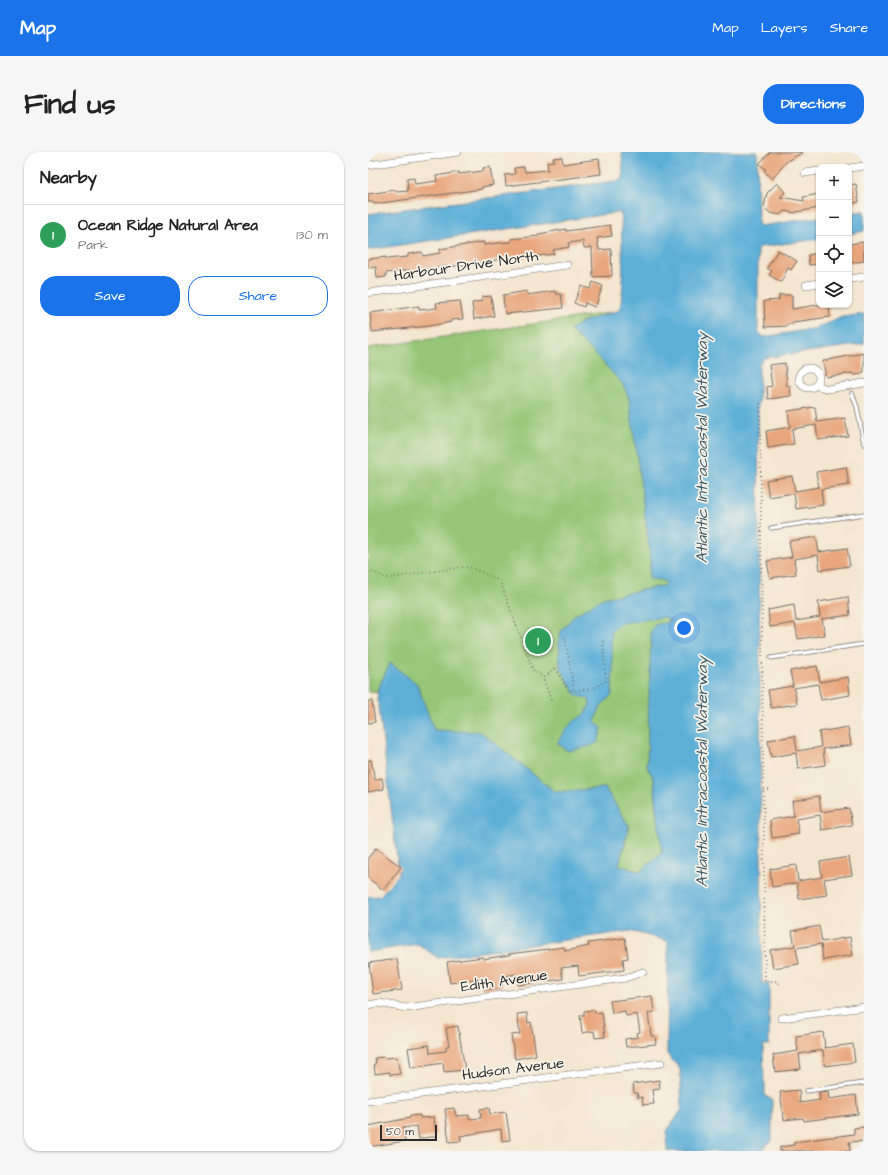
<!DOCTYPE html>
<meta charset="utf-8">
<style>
:root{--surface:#fff;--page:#f6f6f6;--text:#222;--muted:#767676;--line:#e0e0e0;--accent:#1a73e8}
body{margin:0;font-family:"Architects Daughter",sans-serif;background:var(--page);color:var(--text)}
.controls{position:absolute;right:12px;top:12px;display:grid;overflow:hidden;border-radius:8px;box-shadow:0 1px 3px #0004}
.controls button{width:36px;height:36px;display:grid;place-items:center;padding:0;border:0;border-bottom:1px solid var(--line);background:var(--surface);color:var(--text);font:20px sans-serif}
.scale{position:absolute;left:12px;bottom:10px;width:57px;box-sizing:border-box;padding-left:4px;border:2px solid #2b2b2b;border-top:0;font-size:11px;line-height:14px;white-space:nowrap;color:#2b2b2b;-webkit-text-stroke:3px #f7f3e8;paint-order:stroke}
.you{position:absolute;left:316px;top:476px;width:14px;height:14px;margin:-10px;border:3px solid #fff;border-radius:50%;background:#1a73e8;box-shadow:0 0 0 6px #1a73e833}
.badge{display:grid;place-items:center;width:26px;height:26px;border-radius:50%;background:var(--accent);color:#fff;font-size:13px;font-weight:700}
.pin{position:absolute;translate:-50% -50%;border:2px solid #fff;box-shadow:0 1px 4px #0006}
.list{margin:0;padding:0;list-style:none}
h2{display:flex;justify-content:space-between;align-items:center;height:52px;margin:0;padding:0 16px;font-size:17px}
h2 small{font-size:13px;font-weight:400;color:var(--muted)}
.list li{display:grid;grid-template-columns:26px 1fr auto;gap:12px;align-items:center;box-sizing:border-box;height:60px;padding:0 16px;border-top:1px solid var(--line)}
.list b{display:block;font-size:15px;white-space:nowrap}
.list p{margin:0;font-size:13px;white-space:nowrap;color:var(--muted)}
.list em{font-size:13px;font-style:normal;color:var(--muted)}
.actions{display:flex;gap:8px;padding:12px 16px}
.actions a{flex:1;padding:9px 0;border:1px solid var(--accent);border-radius:16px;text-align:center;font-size:14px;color:var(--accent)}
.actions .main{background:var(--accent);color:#fff}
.icon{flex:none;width:22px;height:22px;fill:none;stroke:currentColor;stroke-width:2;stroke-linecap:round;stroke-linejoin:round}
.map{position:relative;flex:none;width:496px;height:999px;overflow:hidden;border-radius:16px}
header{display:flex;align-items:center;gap:24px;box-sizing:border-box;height:56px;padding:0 20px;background:var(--accent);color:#fff}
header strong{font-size:19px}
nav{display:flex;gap:22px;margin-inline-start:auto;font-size:14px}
.intro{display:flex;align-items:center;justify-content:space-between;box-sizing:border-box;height:96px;padding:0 24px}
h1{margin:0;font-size:28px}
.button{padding:10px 18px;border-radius:16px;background:var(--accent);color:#fff;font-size:14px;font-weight:700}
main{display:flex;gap:24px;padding:0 24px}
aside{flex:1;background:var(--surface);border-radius:16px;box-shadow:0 1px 3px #0004}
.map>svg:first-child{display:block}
.green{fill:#96c676;stroke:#607850}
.water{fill:#5dafd8;stroke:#446d82}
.building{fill:#e9a67b}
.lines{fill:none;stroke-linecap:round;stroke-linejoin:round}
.service-casing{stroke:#716c65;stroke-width:5}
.minor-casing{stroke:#716c65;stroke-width:8}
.path{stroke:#716c65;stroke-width:1.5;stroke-dasharray:1 3;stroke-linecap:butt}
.service{stroke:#fff;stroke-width:3.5}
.minor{stroke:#fff;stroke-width:7}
.labels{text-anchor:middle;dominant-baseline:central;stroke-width:3.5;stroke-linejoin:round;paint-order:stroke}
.street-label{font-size:15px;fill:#2b2b2b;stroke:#f7f3e8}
.water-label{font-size:16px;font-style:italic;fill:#3c5968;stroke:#f7f3e8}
</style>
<header>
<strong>Map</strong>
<nav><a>Map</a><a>Layers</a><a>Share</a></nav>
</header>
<div class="intro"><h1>Find us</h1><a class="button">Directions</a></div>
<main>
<aside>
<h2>Nearby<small></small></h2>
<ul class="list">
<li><span class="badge" style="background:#2e9e5b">1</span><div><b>Ocean Ridge Natural Area</b><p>Park</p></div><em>130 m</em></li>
</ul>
<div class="actions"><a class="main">Save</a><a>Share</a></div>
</aside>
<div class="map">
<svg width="496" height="999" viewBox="0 0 496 999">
<rect width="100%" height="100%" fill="#f7f3e8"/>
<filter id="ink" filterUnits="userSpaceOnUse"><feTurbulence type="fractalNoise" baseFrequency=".025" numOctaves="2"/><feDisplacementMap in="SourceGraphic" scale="8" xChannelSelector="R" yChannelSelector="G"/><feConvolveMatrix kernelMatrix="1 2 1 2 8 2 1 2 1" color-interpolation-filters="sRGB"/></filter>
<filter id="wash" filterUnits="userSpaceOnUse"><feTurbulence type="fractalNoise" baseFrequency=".012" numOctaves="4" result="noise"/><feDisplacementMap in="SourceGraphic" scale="16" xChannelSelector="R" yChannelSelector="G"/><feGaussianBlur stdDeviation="0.9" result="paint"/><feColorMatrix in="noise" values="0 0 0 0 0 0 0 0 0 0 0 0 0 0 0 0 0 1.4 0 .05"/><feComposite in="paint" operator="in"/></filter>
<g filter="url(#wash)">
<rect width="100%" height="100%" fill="#f4e6d0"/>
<path class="green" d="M309,151L329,599L279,614L286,627L294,701L273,720L251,713L261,674L237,636L187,640L166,623L38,642L20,516L9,539L0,540V196Z"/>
<g class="water">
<path d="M254,0H389L390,72L393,74L451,65V87L392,95L390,97V180L396,185L450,176V174L456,173L474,165L496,162V192L396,206L391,212V251H390L394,831H401V893H395L396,931H397V944L404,947V989L397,993L396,999H299V979L314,957L312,917L299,902L300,789L262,779L70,806L50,792L0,800V745L12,744L31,722L9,539L22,511L49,532L66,578L113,580L187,640L237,636L261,674L251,713L272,720L294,701L286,627L279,614L283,479L287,473L303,469L296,465L254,471L248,474L243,480L245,519L244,543C235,551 230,558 227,570L234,576L230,590L222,594L200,599L189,591C194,584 198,576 204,571C213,564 216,564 222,553L221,547L208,543L192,515L191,490L193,479L207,463L235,446L295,434L299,431L293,428L281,427V420L283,408L261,246L254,231L228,203L202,178L214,170L252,158L255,132L253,61H246L0,98V62L255,28Z"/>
<path d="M496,59V79L481,82V61Z"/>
</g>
<g id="blocks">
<g class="building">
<path d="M402,0H435L419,9L404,27L396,19L398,17L391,12Z"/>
<path d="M194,5L195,12L231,7L233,22L138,34L137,23L147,22L146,16L156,15L157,20L180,18L179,10L186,9L185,6Z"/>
<path d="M122,15L125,33L114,35V37L6,52L5,50H0V42L27,38L28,40L40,39L39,27L46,26L47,32L69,29L68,24L91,20V22L115,19V16Z"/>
<path d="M409,31L417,40L412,45L436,49L435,45L451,42V56L428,60V61L416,59L412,63L402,61L396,55L399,41Z"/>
<path d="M488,32L491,50L481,52V33Z"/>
<path d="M242,73L244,84L229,86L231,98L243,97L244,124L225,125L224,95L216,96L215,89L200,91L201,95L185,98L186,102L151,106V104L100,113L74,115L43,120L42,118L18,121V125L9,126L8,115L0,116V107L18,105V107L40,105V102L54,100L55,104L72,101V97L116,90V93L130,91L143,90V87L171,84V82L198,77V79Z"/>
<path d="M495,90L496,109L481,111V92Z"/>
<path d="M410,98L429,109L423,118L420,116L413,130L401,123L404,119L399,116Z"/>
<path d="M451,101V112L441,113L440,103Z"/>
<path d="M225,130L235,134L227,155L217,151L216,155L206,151L213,134L222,137Z"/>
<path d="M159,139V143L187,139L188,142H193L195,156L137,162L135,143Z"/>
<path d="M411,143H424V157L449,153H461L462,165L425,170V172H419V174L397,175L396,149L411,148Z"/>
<path d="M123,144L126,164L106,167L104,151L114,149V145Z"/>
<path d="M92,149L95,167L83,168V170L61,174L4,180L2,161L51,154V158L69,156L68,151Z"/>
<path d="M496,201V220H494V222L486,223L485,221L458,225L455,209Z"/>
<path d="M417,211L419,234H422L423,244L400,247L399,235L404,234L401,213Z"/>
<path d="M447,255L449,270L477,266L480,284L450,288L448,273L424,277L426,292L400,296L398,279L422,275L420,259Z"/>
<path d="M478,315L481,333L453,337L455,353L428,357L426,341L401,345L398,328L424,324L427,339L451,335L448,320Z"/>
<path d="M448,385L451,400L479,396L482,414L452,418L450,403L426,407L428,422L402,426L399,409L424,405L421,389Z"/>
<path d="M480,445L482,463L454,467L457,483L430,487L427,471L402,475L400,458L426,453L428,469L452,465L450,450Z"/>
<path d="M449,514L452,530L480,525L482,543L453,548L450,532L426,536L429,552L403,556L400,538L425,534L422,519Z"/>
<path d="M0,549H4L7,570L0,571Z"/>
<path d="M480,575L483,593L455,597L457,613L430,617L428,601L403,605L400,588L427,584L429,599L453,595L451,580Z"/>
<path d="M0,608H3L7,628L14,626L16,637L0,640Z"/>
<path d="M451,644L453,660L481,656L484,673L454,678L452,663L428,667L431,682L404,686L402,668L426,664L424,649Z"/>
<path d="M8,696L33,715L15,738L0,726V706Z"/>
<path d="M481,705L484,723L456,727L459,743L431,747L429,731L404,735L402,717L428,713L430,729L454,725L452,710Z"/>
<path d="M451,774L454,790L482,785L485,803L455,808L453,792L428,796L431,812L405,816L402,798L427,794L424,779Z"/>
<path d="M257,786L260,806L255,807L256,818L211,824L210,814L193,816L195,827L150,833L148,822L132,825L134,835L116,838L114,826L82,831L79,810L115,805V807L141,803V802L196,795L197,799L221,794L220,791Z"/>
<path d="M29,807L34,838L5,842L1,811Z"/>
<path d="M284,844L286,860L280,861L283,884H287L288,892L258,895L257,887L270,885L269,881L272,880L269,862L258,864L257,859L244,861L242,849Z"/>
<path d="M226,858L227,861L234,860L237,885L227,886L226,879L214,881L212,863H216V859Z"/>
<path d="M159,861L160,871L163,870L168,903L147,907L143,883L152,882L149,862Z"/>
<path d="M90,874L97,918L76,920L75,911L43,916L40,896L61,893L62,901L78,899V894H81L78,876Z"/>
<path d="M455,880L457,896L485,892L487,910L457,914L455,898L431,902L433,917L407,920L405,903L430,899L428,884Z"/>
<path d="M16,905L17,906L29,905L32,922L22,923V920L7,922L6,912L8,911L7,906Z"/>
<path d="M291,928L292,937L284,938L286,952L275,953L274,945L270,946L269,941H266L265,932Z"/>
<path d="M431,938L432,951L452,948L451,940L460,939L461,947L488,943L490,962L436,969L435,966L416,968L412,940Z"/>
<path d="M86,956L88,964L101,963V967L113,966L112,957L121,956L122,962L138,960L142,988L134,989L133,977L92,984L93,989L81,990L77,957Z"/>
<path d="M52,963V966L66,965L68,984L51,987L49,974L35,976L37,989L0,995V974L42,966V964Z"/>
<path d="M496,975V989L481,990L482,999H412V995L426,993V990L486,982V976Z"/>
</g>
</g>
</g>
<g filter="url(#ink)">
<use href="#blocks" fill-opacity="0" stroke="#716c65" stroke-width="1"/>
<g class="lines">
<defs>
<g id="service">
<path d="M484,241L489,255L496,292"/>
<path d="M403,376L496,362"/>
<path d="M403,506L496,492"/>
<path d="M438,939L496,931"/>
</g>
<g id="minor">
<path d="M0,13L90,0"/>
<path d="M481,16L496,14"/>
<path d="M437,21L451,19"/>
<path d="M481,127L496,125"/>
<path d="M438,133L451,131"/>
<path d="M0,141L199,113"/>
<circle cx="441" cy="226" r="10"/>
<path d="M448,233L460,237L496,231"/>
<path d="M0,853L11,851L38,856L257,826L275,820"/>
<path d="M413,866L496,855"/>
<path d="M0,949L293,911"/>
</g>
</defs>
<use href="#service" class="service-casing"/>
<use href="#minor" class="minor-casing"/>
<g class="path">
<path d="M392,251L397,829H407L412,832"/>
<path d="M0,420C8,419 12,425 20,426L96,415L104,416L132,429L165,518L177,526"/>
<path d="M197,485L206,539L226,536L238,529L235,487"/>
<path d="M183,548L176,529L177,526L187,515L200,538L206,539"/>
<path d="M395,637H403"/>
<path d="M396,767H403"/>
</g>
<use href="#service" class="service"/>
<use href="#minor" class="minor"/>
</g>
</g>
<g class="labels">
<g class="street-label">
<text transform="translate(98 114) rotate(-8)">Harbour Drive North</text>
<text transform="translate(136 829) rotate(-8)">Edith Avenue</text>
<text transform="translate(145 917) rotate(-7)">Hudson Avenue</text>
</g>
<g class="water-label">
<text transform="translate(334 296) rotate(-90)">Atlantic Intracoastal Waterway</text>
<text transform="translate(334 620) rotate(-90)">Atlantic Intracoastal Waterway</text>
</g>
</g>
</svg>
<div class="controls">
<button>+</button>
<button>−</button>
<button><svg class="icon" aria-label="locate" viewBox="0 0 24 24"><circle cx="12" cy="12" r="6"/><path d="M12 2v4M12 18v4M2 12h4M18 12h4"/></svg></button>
<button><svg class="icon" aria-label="layers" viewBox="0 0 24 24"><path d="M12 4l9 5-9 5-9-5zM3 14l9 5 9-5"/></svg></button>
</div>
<div class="scale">50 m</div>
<div class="you"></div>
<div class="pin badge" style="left:170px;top:489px;background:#2e9e5b">1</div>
</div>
</main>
